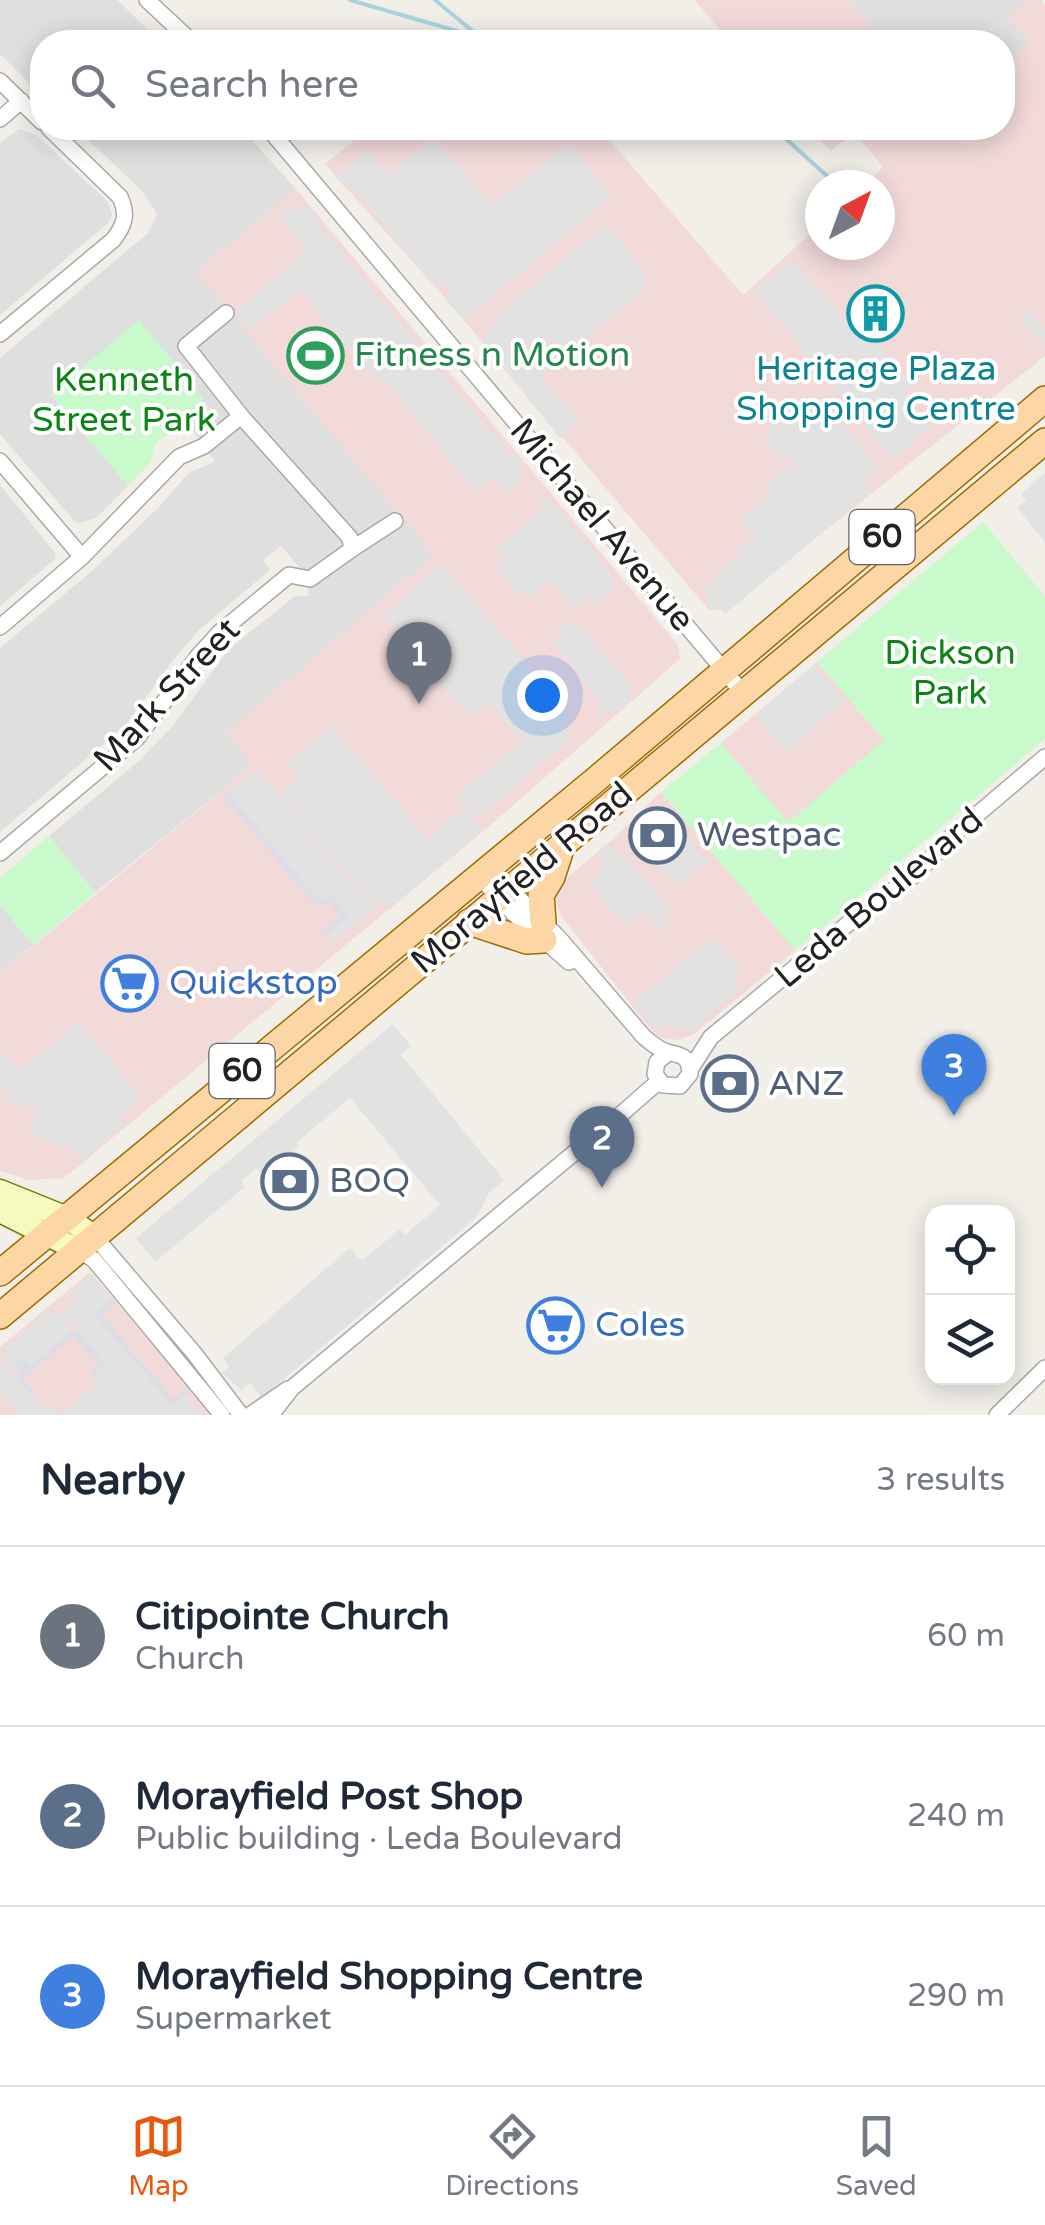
<!DOCTYPE html>
<meta charset="utf-8">
<style>
:root{--surface:#fff;--page:#f2f2f3;--text:#1f2937;--muted:#747a83;--line:#e0e1e3;--accent:#ea580c}
body{margin:0;font-family:"Varela Round",sans-serif;background:var(--page);color:var(--text)}
.controls{position:absolute;right:30px;bottom:30px;display:grid;overflow:hidden;border-radius:20px;box-shadow:0 5px 25px #0003}
.controls button{width:90px;height:90px;display:grid;place-items:center;padding:0;border:0;border-bottom:2px solid var(--line);background:var(--surface);color:var(--text);font:50px sans-serif}
.compass{position:absolute;left:805px;top:170px;width:90px;height:90px;border-radius:50%;background:var(--surface);box-shadow:0 5px 25px #0003;rotate:41deg}
.you{position:absolute;left:542px;top:695px;width:35px;height:35px;margin:-25px;border:8px solid #fff;border-radius:50%;background:#1a73e8;box-shadow:0 0 0 15px #1a73e833}
.badge{display:grid;place-items:center;width:65px;height:65px;border-radius:50%;background:var(--accent);color:#fff;font-size:32px;font-weight:700}
.pin{position:absolute;translate:-50% -82px;filter:drop-shadow(0 2px 5px #0008)}
.pin::after{content:'';position:absolute;top:52px;width:35px;height:30px;background:inherit;clip-path:polygon(0 0,100% 0,50% 100%)}
.list{margin:0;padding:0;list-style:none}
h2{display:flex;justify-content:space-between;align-items:center;height:130px;margin:0;padding:0 40px;font-size:42px}
h2 small{font-size:32px;font-weight:400;color:var(--muted)}
.list li{display:grid;grid-template-columns:65px 1fr auto;gap:30px;align-items:center;box-sizing:border-box;height:180px;padding:0 40px;border-top:2px solid var(--line)}
.list b{display:block;font-size:38px;white-space:nowrap}
.list p{margin:0;font-size:32px;white-space:nowrap;color:var(--muted)}
.list em{font-size:32px;font-style:normal;color:var(--muted)}
.icon{flex:none;width:55px;height:55px;fill:none;stroke:currentColor;stroke-width:2;stroke-linecap:round;stroke-linejoin:round}
.map{position:relative;flex:none;width:1045px;height:1415px;overflow:hidden}
.search{position:absolute;background:var(--surface);box-shadow:0 5px 25px #0003;left:30px;right:30px;top:30px;height:110px;display:flex;align-items:center;gap:25px;box-sizing:border-box;padding:0 35px;border-radius:40px;color:var(--muted);font-size:38px}
.sheet{height:670px;background:var(--surface)}
nav{display:flex;justify-content:space-around;align-items:center;box-sizing:border-box;height:140px;border-top:2px solid var(--line);background:var(--surface);font-size:28px;color:var(--muted)}
nav a{display:grid;justify-items:center;gap:5px}
nav .on{color:var(--accent)}
.map>svg:first-child{display:block}
.residential{fill:#e0dfdf}
.commercial{fill:#f2dad9}
.park{fill:#c8facc}
.parking{fill:#e2e2e2;fill-rule:evenodd}
.plaza{fill:#dddde8}
.lines{fill:none;stroke-linecap:round;stroke-linejoin:round}
.stream{stroke:#aad3df;stroke-width:4}
.minor-casing{stroke:#a9a9a9;stroke-width:18}
.secondary-casing{stroke:#707d05;stroke-width:25}
.primary-casing{stroke:#a06b00;stroke-width:28}
.minor{stroke:#fff;stroke-width:15}
.secondary{stroke:#f7fabf;stroke-width:22}
.primary{stroke:#fcd6a4;stroke-width:25}
.labels{text-anchor:middle;dominant-baseline:central;stroke-width:8;stroke-linejoin:round;paint-order:stroke}
.shield{fill:#fff;stroke:#646464;stroke-width:2.5}
.shield-label{font-size:32px;font-weight:bold;fill:#222}
.leisure-label{font-size:35px;fill:#27864d;stroke:#fff;text-anchor:start}
.culture-label{font-size:35px;fill:#0d838f;stroke:#fff}
.park-label{font-size:35px;fill:#0c8416;stroke:#fff}
.street-label{font-size:35px;fill:#222;stroke:#fff}
.service-label{font-size:35px;fill:#4e5e75;stroke:#fff;text-anchor:start}
.shop-label{font-size:35px;fill:#366cbe;stroke:#fff;text-anchor:start}
</style>
<div class="map">
<svg width="1045" height="1415" viewBox="0 0 1045 1415">
<rect width="100%" height="100%" fill="#f2efe9"/>
<g class="residential">
<path d="M0,0H117L161,42H42V95L0,54Z"/>
<path d="M850,0H1028L1009,17L1030,42L1003,66L1002,42H884Z"/>
<path d="M76,128H241L296,189L196,272L434,555L226,733L253,765L95,893L49,836L139,761L171,728L229,649L295,596H308L309,571L300,568L281,546L263,560L270,570L200,629L171,663L126,725L0,832V648L92,571L157,509L189,473L215,461L184,419L203,398L51,394L128,486L96,518L80,523L75,522L0,434V358L148,233L157,214L142,191Z"/>
<path d="M19,129L35,134L108,202L112,215L108,223L0,315V143Z"/>
<path d="M0,485L56,554L55,559L0,606Z"/>
<path d="M0,905L33,945L0,973Z"/>
</g>
<g class="commercial">
<path d="M694,0H850L884,42H731Z"/>
<path d="M1028,0H1041L1045,5V356L725,610L708,609L444,297L325,164L369,128H599L743,295L820,225V245H880V185H864L883,167L854,132L831,151L809,128H1002L1003,66L1030,42L1008,17Z"/>
<path d="M296,189L678,645L680,659L486,829L64,1178L29,1180L0,1171V973L252,766L226,732L433,556L196,272Z"/>
<path d="M817,662L884,740L788,823L721,743Z"/>
<path d="M661,792L795,951L693,1035L676,1040L662,1038L652,1031L561,916L555,901L561,883L613,839Z"/>
<path d="M89,1273L93,1275L213,1415H0V1347Z"/>
</g>
<g class="park">
<path d="M139,320L203,398L175,430L156,442L151,462L128,486L51,394Z"/>
<path d="M983,522L1045,596V739L795,951L661,792L721,743L788,822L884,740L817,662Z"/>
<path d="M49,836L95,893L33,945L0,905V878Z"/>
</g>
<g class="parking">
<path d="M434,137L492,205L570,143L610,197L464,321L444,297L450,291L442,283L436,287L352,187L359,180L346,189L336,177L368,150L389,175Z"/>
<path d="M291,205L299,213L309,205L319,218L316,222L425,353L429,350L441,364L437,368L509,454L514,451L524,464L516,471L523,480L506,494L492,478L475,492L384,378L377,382L300,290L249,331L234,313L308,251L279,216Z"/>
<path d="M606,224L647,273L642,278L648,286L540,376L579,421L561,439L482,342L489,335L487,331L496,323L493,319Z"/>
<path d="M792,259L862,341L871,334L913,385L904,394L931,426L892,459L754,291Z"/>
<path d="M1030,311L1045,329L1044,347L1020,319Z"/>
<path d="M816,392L880,469L864,482L873,491L863,499L855,491L861,500L725,614L718,606L710,608L702,579L709,587L717,588L711,579L739,555L747,561L738,550L751,539L758,549H763L740,520L771,494L764,486L788,466L795,474L797,471L791,459L781,460L763,440L771,434L767,429L790,408L794,412Z"/>
<path d="M1045,473V542L1017,508L1026,500L1021,494Z"/>
<path d="M548,497L613,575L610,579L617,587L594,606L587,598L575,609L550,580L529,598L524,592L519,595L495,566L505,557L497,547L542,510V502Z"/>
<path d="M442,564L571,717L561,726L571,738L477,818L457,796L522,742L488,701L469,717L383,615Z"/>
<path d="M562,621L578,626L574,633L581,628L633,687L626,689L633,697L612,715L606,707L604,717H597L599,700L553,643L560,637Z"/>
<path d="M814,665L845,701L787,752L756,714Z"/>
<path d="M332,727L427,839L465,808L483,829L389,910L382,901L375,907L280,793L297,777L287,764Z"/>
<path d="M257,769L374,910L335,941L328,933L348,917L332,896L324,902L315,896L228,792Z"/>
<path d="M686,837L709,861L676,887L656,862Z"/>
<path d="M608,844L625,861H629L671,909L663,917L670,925L662,932L643,912L626,926L589,883L598,875L603,862L596,854Z"/>
<path d="M713,937L741,971L733,978L741,988L689,1033L682,1026L672,1029L665,1024L657,1031L633,1002Z"/>
<path d="M78,1023L142,1098L119,1115L126,1123L82,1160L66,1144L62,1149L35,1135L29,1120L38,1115L27,1102L23,1109L1,1098L7,1090L0,1084V1053L21,1069Z"/>
<path d="M393,1024L411,1046L401,1055L504,1180L489,1193L476,1218L262,1397L250,1383L241,1390L222,1373L229,1366L223,1358L350,1248L358,1258L364,1259L400,1229L405,1235L440,1205L350,1098L297,1142L299,1145L263,1176L256,1168L241,1181L245,1187L155,1262L136,1238Z"/>
<path d="M91,1275L112,1300L95,1315L172,1405L186,1395L201,1415H18L1,1395L9,1387L6,1386L0,1391V1365L7,1359L1,1351L50,1308L58,1317L77,1300L71,1292ZM68,1320L105,1364L93,1376L98,1383L62,1414L53,1404L46,1410L11,1369L22,1359L30,1367L71,1331L65,1323Z"/>
</g>
<g class="plaza">
<path d="M228,792L314,895L317,894L324,901L331,895L349,916L321,939L318,936L340,917L328,902L321,907L317,902L314,905L223,796Z"/>
<path d="M113,1298L116,1302L102,1315L173,1399L189,1386L192,1390L173,1406L94,1314Z"/>
<path d="M75,1328L105,1364L93,1376L90,1372L98,1364L73,1336L24,1379L46,1410L17,1377L21,1374L14,1366L22,1358L30,1367Z"/>
</g>
<g class="lines">
<g class="stream">
<path d="M350,0L481,38"/>
<path d="M435,0L481,38L514,42"/>
<path d="M550,42C577,38 611,34 637,42"/>
<path d="M774,128L837,185"/>
</g>
<defs>
<g id="minor">
<path d="M147,0L192,42"/>
<path d="M0,81L42,122"/>
<path d="M0,119L21,101"/>
<path d="M268,128L743,693"/>
<path d="M0,334L113,240C125,225 128,214 120,197L49,128"/>
<path d="M0,461L82,557"/>
<path d="M352,549L395,521"/>
<path d="M0,627L82,557L179,457L204,446L241,416"/>
<path d="M0,853L137,738L199,655L219,633L289,575L310,579L352,549L350,538L241,416L186,346L226,313"/>
<path d="M488,867L558,937L644,1037C650,1042 659,1050 667,1052C682,1056 689,1055 690,1074L680,1086L663,1085L655,1074L657,1062L668,1053"/>
<path d="M478,875L513,913L569,962"/>
<path d="M691,1068L711,1037L861,913L916,874L953,835L1045,757"/>
<path d="M619,1116L659,1081"/>
<path d="M95,1237L194,1353L241,1415"/>
<path d="M78,1250L93,1259L105,1273L222,1415"/>
<path d="M250,1415L288,1389"/>
<path d="M271,1415L292,1388L610,1123"/>
<path d="M997,1415L1045,1368"/>
</g>
<g id="secondary">
<path d="M0,1191L67,1218L95,1237"/>
<path d="M0,1211L78,1250"/>
</g>
<g id="primary">
<path d="M469,922L527,941L544,940"/>
<path d="M543,922L541,895L552,877L563,843"/>
<path d="M0,1273L593,782L1045,399"/>
<path d="M0,1316L1045,441"/>
</g>
</defs>
<use href="#minor" class="minor-casing"/>
<use href="#secondary" class="secondary-casing"/>
<use href="#primary" class="primary-casing"/>
<use href="#minor" class="minor"/>
<use href="#secondary" class="secondary"/>
<use href="#primary" class="primary"/>
</g>
<defs>
<symbol id="building-ring" viewBox="-11 -11 22 22"><circle r="9.5" fill="#fff" stroke="#0f9aa8" stroke-width="1.5"/><path d="M-4-6H4V6H1V3H-1V6H-4ZM-2.5-4.3h1.7v1.8h-1.7ZM.8-4.3h1.7v1.8H.8ZM-2.5-1h1.7V.8h-1.7ZM.8-1h1.7V.8H.8Z" fill="#0f9aa8"/></symbol>
<symbol id="stadium-ring" viewBox="-11 -11 22 22"><circle r="9.5" fill="#fff" stroke="#2e9e5b" stroke-width="1.5"/><path d="M0-5a6.5 5 0 1 0 0 10a6.5 5 0 1 0 0-10ZM-3.5-1.8h7v3.6h-7Z" fill="#2e9e5b"/></symbol>
<symbol id="bank-ring" viewBox="-11 -11 22 22"><circle r="9.5" fill="#fff" stroke="#5c6f8a" stroke-width="1.5"/><path d="M-6-4H6V4H-6ZM0-2.3a2.3 2.3 0 1 0 0 4.6a2.3 2.3 0 1 0 0-4.6Z" fill="#5c6f8a"/></symbol>
<symbol id="supermarket-ring" viewBox="-11 -11 22 22"><circle r="9.5" fill="#fff" stroke="#3f7fe0" stroke-width="1.5"/><path d="M-6-5.5h2.5l.6 2H6L4.5 2H-2.5L-4.4-4H-6ZM-1.5 3.2a1.3 1.3 0 1 0 .1 0ZM3 3.2a1.3 1.3 0 1 0 .1 0Z" fill="#3f7fe0"/></symbol>
</defs>
<g fill-rule="evenodd">
<use href="#building-ring" x="844" y="282" width="63" height="63"/>
<use href="#stadium-ring" x="284" y="324" width="63" height="63"/>
<use href="#bank-ring" x="626" y="804" width="63" height="63"/>
<use href="#supermarket-ring" x="98" y="952" width="63" height="63"/>
<use href="#bank-ring" x="698" y="1052" width="63" height="63"/>
<use href="#bank-ring" x="258" y="1150" width="63" height="63"/>
<use href="#supermarket-ring" x="524" y="1294" width="63" height="63"/>
</g>
<g class="labels">
<g class="shield">
<rect x="849.5" y="510" width="65" height="54" rx="8"/>
<rect x="209.5" y="1044" width="65" height="54" rx="8"/>
</g>
<g class="shield-label">
<text x="882" y="537">60</text>
<text x="242" y="1071">60</text>
</g>
<g class="leisure-label">
<text x="354" y="355">Fitness n Motion</text>
</g>
<g class="culture-label">
<text x="876" y="369">Heritage Plaza<tspan x="876" dy="40">Shopping Centre</tspan></text>
</g>
<g class="park-label">
<text x="124" y="380">Kenneth<tspan x="124" dy="40">Street Park</tspan></text>
<text x="950" y="653">Dickson<tspan x="950" dy="40">Park</tspan></text>
</g>
<g class="street-label">
<text transform="translate(602 525) rotate(50)">Michael Avenue</text>
<text transform="translate(167 695) rotate(-47)">Mark Street</text>
<text transform="translate(522 878) rotate(-40)">Morayfield Road</text>
<text transform="translate(879 898) rotate(-40)">Leda Boulevard</text>
</g>
<g class="service-label">
<text x="697" y="835">Westpac</text>
<text x="768" y="1084">ANZ</text>
<text x="329" y="1181">BOQ</text>
</g>
<g class="shop-label">
<text x="169" y="983">Quickstop</text>
<text x="595" y="1325">Coles</text>
</g>
</g>
</svg>
<div class="controls">
<button><svg class="icon" aria-label="locate" viewBox="0 0 24 24"><circle cx="12" cy="12" r="6"/><path d="M12 2v4M12 18v4M2 12h4M18 12h4"/></svg></button>
<button><svg class="icon" aria-label="layers" viewBox="0 0 24 24"><path d="M12 4l9 5-9 5-9-5zM3 14l9 5 9-5"/></svg></button>
</div>
<svg class="compass" viewBox="-18 -18 36 36"><path d="M0-13l5 13h-10z" fill="#e53935"/><path d="M0 13l5-13h-10z" fill="#747a83"/></svg>
<div class="you"></div>
<div class="pin badge" style="left:419px;top:704px;background:#6b7280">1</div>
<div class="pin badge" style="left:602px;top:1188px;background:#5c6f8a">2</div>
<div class="pin badge" style="left:954px;top:1116px;background:#3f7fe0">3</div>
<div class="search"><svg class="icon" aria-label="search" viewBox="0 0 24 24"><circle cx="10" cy="10" r="6"/><path d="M15 15l6 6"/></svg>Search here</div>
</div>
<section class="sheet">
<h2>Nearby<small>3 results</small></h2>
<ul class="list">
<li><span class="badge" style="background:#6b7280">1</span><div><b>Citipointe Church</b><p>Church</p></div><em>60 m</em></li>
<li><span class="badge" style="background:#5c6f8a">2</span><div><b>Morayfield Post Shop</b><p>Public building · Leda Boulevard</p></div><em>240 m</em></li>
<li><span class="badge" style="background:#3f7fe0">3</span><div><b>Morayfield Shopping Centre</b><p>Supermarket</p></div><em>290 m</em></li>
</ul>
</section>
<nav>
<a class="on"><svg class="icon" aria-label="map" viewBox="0 0 24 24"><path d="M3 6l6-2 6 2 6-2v14l-6 2-6-2-6 2zM9 4v14M15 6v14"/></svg>Map</a>
<a><svg class="icon" aria-label="directions" viewBox="0 0 24 24"><path d="M12 3l9 9-9 9-9-9zM9 14v-3h6M13 9l2 2-2 2"/></svg>Directions</a>
<a><svg class="icon" aria-label="saved" viewBox="0 0 24 24"><path d="M7 4h10v16l-5-4-5 4z"/></svg>Saved</a>
</nav>
